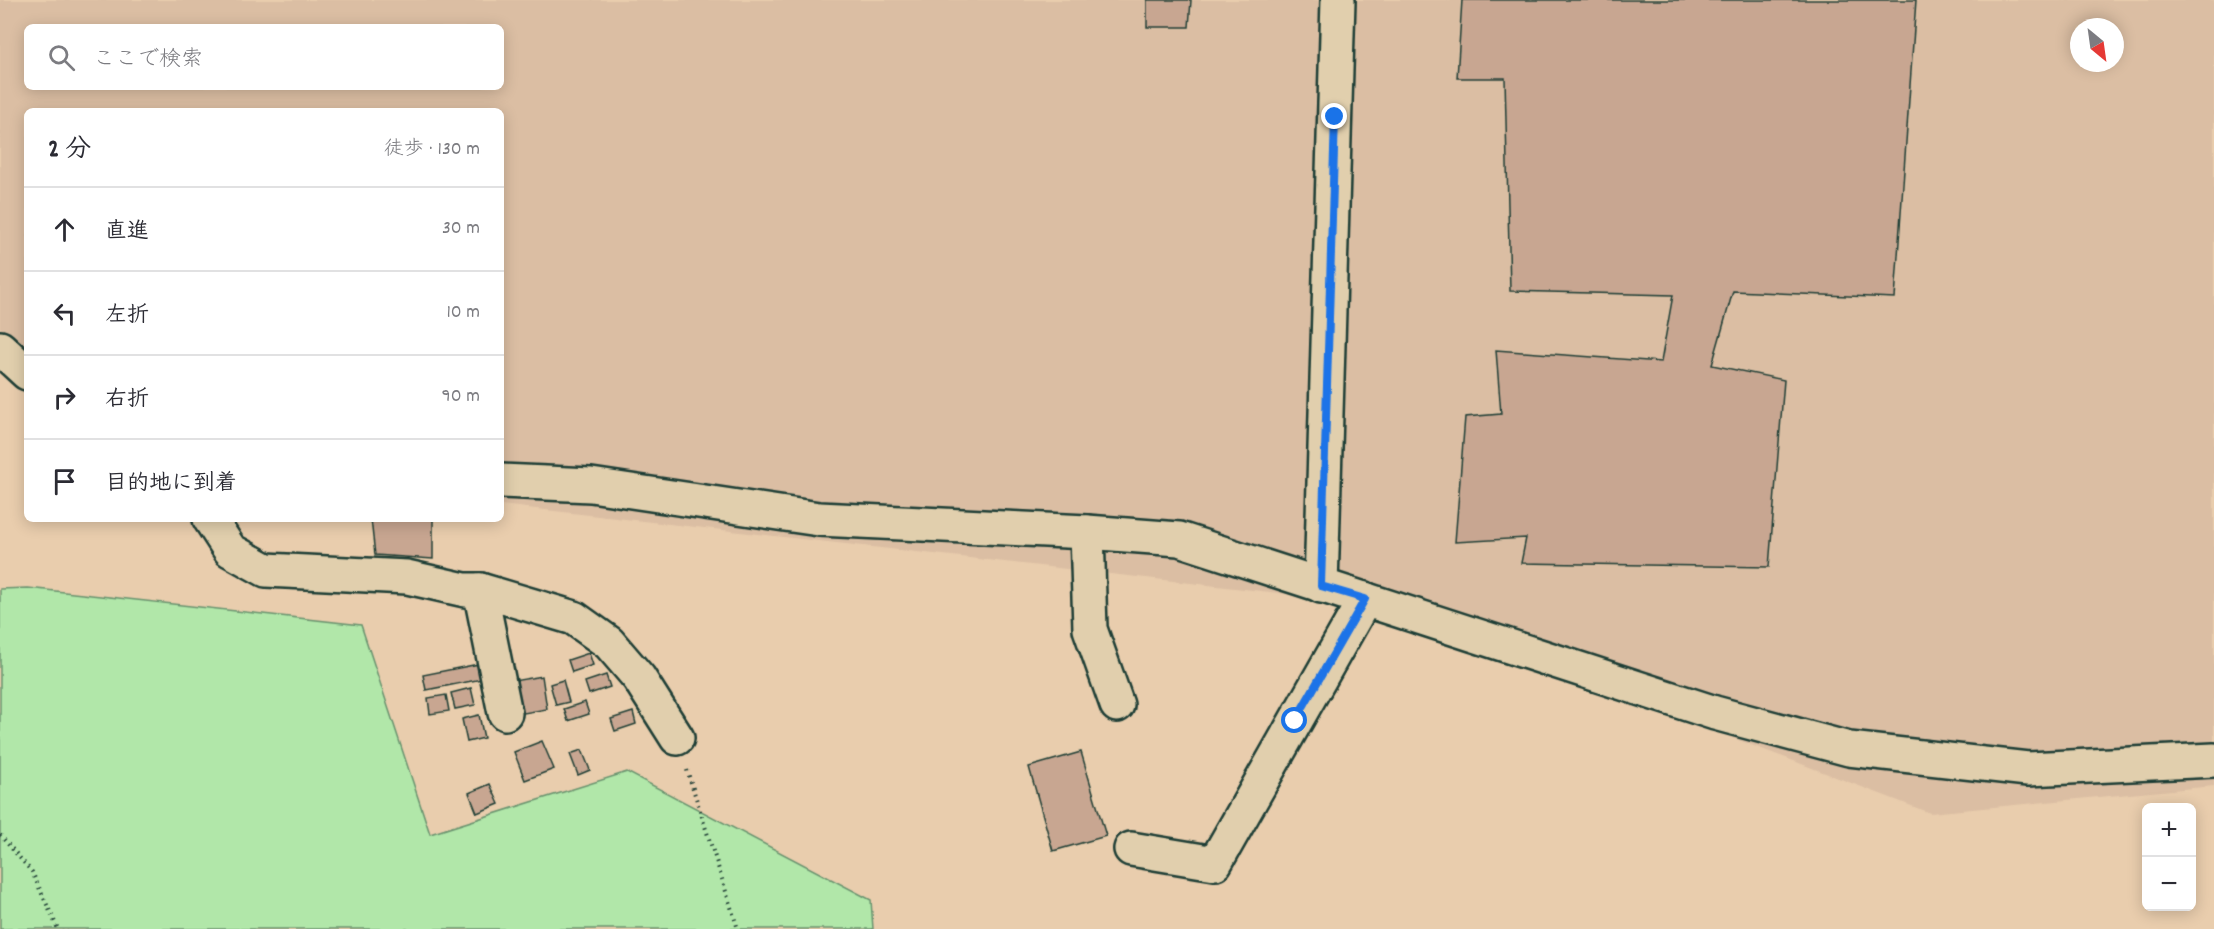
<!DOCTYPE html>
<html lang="ja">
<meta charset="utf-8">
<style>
:root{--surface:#fff;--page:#f7f7f7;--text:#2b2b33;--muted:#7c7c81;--line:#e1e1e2}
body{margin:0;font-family:Dekko,"Klee One",sans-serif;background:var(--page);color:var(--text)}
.controls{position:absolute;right:18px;bottom:18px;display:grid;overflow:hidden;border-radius:9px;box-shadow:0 3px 15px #0003}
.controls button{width:54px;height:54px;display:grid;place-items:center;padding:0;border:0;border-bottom:2px solid var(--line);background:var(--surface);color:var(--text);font:30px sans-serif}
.compass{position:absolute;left:2070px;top:18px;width:54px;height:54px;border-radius:50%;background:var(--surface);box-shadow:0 3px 15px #0003;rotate:151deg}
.stop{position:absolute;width:18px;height:18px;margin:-14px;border:4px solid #1a73e8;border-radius:50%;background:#fff}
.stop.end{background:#1a73e8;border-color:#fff;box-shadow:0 2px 6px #0008}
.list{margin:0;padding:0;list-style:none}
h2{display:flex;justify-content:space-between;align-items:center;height:78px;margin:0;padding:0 24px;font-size:26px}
h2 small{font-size:20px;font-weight:400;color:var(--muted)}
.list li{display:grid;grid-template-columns:39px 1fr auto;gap:18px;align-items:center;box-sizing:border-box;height:84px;padding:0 24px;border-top:2px solid var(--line)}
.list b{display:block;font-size:22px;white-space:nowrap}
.list em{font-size:20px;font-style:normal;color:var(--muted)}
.icon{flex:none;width:33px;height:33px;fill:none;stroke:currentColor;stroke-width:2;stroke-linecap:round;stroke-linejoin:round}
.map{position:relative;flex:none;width:2214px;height:929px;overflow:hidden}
.search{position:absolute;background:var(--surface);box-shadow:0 3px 15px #0003;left:24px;top:24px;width:480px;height:66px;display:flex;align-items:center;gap:15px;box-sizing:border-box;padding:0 21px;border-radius:9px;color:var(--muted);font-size:22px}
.panel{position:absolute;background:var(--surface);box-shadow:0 3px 15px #0003;left:24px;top:108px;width:480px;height:414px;border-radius:9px}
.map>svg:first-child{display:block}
.built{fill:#dbbea3;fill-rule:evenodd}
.green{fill:#b1e7a9;stroke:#68926e;stroke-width:1.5}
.building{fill:#c8a691;stroke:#1f3d34;stroke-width:1.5}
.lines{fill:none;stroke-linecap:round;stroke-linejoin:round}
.minor-casing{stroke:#1f3d34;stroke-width:38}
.path{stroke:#1f3d34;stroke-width:4;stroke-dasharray:1.5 4.5;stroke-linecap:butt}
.minor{stroke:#e1cfad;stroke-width:33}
.route{stroke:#1a73e8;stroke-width:8}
</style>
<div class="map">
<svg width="2214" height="929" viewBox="0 0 2214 929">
<rect width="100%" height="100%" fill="#e9cdad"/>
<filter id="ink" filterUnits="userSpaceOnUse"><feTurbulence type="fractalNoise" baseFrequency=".0167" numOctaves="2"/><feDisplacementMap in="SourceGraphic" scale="12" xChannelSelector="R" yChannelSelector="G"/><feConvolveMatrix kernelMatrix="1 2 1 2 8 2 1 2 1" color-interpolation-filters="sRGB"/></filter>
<g filter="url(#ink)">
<path class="built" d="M0,0H2214V786L1930,813L1385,605L501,505V111H27V350L0,328ZM27,27H501V87H27ZM2079,27H2115V63H2079Z"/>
<path class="green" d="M28,588L361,625L430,834L627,772L871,900L873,929H0V589Z"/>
<g class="building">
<path d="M1147,0H1191L1189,27H1147Z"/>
<path d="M1462,0H1916L1895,298L1733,291L1712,365L1784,380L1769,567L1521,563L1526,538L1455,542L1465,417L1501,414L1496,350L1661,362L1673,295L1510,291L1505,78H1457Z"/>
<path d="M371,519H433V559L375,555Z"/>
<path d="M589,653L593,665L572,672L568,660Z"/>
<path d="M479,664L482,679L426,690L423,675Z"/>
<path d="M606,675L610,687L589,694L585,682Z"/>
<path d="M542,676L547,709L518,714L513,681Z"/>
<path d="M563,680L569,702L556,705L550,684Z"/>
<path d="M471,688L475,705L455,709L451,693Z"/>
<path d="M446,695L449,711L430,714L428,698Z"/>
<path d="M585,702L589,714L568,721L564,709Z"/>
<path d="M633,712L636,724L615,731L611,719Z"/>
<path d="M479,715L484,738L467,742L462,719Z"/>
<path d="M542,741L554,769L525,780L514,752Z"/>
<path d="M582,750L590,770L578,775L570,754Z"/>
<path d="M1081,752L1106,836L1053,851L1029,767Z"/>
<path d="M490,784L499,804L477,813L469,793Z"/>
</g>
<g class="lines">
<defs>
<g id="minor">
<path d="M0,348L27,373"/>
<path d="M501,481L591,485L819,519L1087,532L1179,539L1715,713L1849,749L2028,769L2214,760"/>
<path d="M210,519L230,550L266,570L407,577L465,590H480L574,618L609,643L639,678L677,738"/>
<path d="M1087,532L1090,629L1117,705"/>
<path d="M1321,586L1338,0"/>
<path d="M480,590L505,713"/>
<path d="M1131,849L1215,863L1365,599"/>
</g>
</defs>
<use href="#minor" class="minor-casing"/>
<g class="path">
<path d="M687,770L738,929"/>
<path d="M0,835L32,872L58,929"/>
</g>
<use href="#minor" class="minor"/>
</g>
</g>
<g class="lines" filter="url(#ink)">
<path class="route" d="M1295,721L1365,599L1321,586L1335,117"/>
</g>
</svg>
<div class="controls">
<button>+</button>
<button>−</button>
</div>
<svg class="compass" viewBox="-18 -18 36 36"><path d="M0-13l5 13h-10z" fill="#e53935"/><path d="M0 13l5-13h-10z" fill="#7c7c81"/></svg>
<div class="stop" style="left:1295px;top:721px"></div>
<div class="stop end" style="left:1335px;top:117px"></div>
<div class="search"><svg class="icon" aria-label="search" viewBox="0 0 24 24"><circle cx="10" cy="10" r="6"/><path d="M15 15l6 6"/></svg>ここで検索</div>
<section class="panel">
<h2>2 分<small>徒歩 · 130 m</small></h2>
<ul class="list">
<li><svg class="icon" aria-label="ahead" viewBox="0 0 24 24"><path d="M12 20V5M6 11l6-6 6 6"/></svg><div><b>直進</b></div><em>30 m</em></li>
<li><svg class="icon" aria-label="left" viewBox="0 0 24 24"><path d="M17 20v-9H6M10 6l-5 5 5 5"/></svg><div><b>左折</b></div><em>10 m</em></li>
<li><svg class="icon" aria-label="right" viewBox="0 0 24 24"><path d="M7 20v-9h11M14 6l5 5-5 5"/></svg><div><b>右折</b></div><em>90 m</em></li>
<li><svg class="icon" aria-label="arrive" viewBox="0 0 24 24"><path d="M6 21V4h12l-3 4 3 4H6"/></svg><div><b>目的地に到着</b></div></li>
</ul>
</section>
</div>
